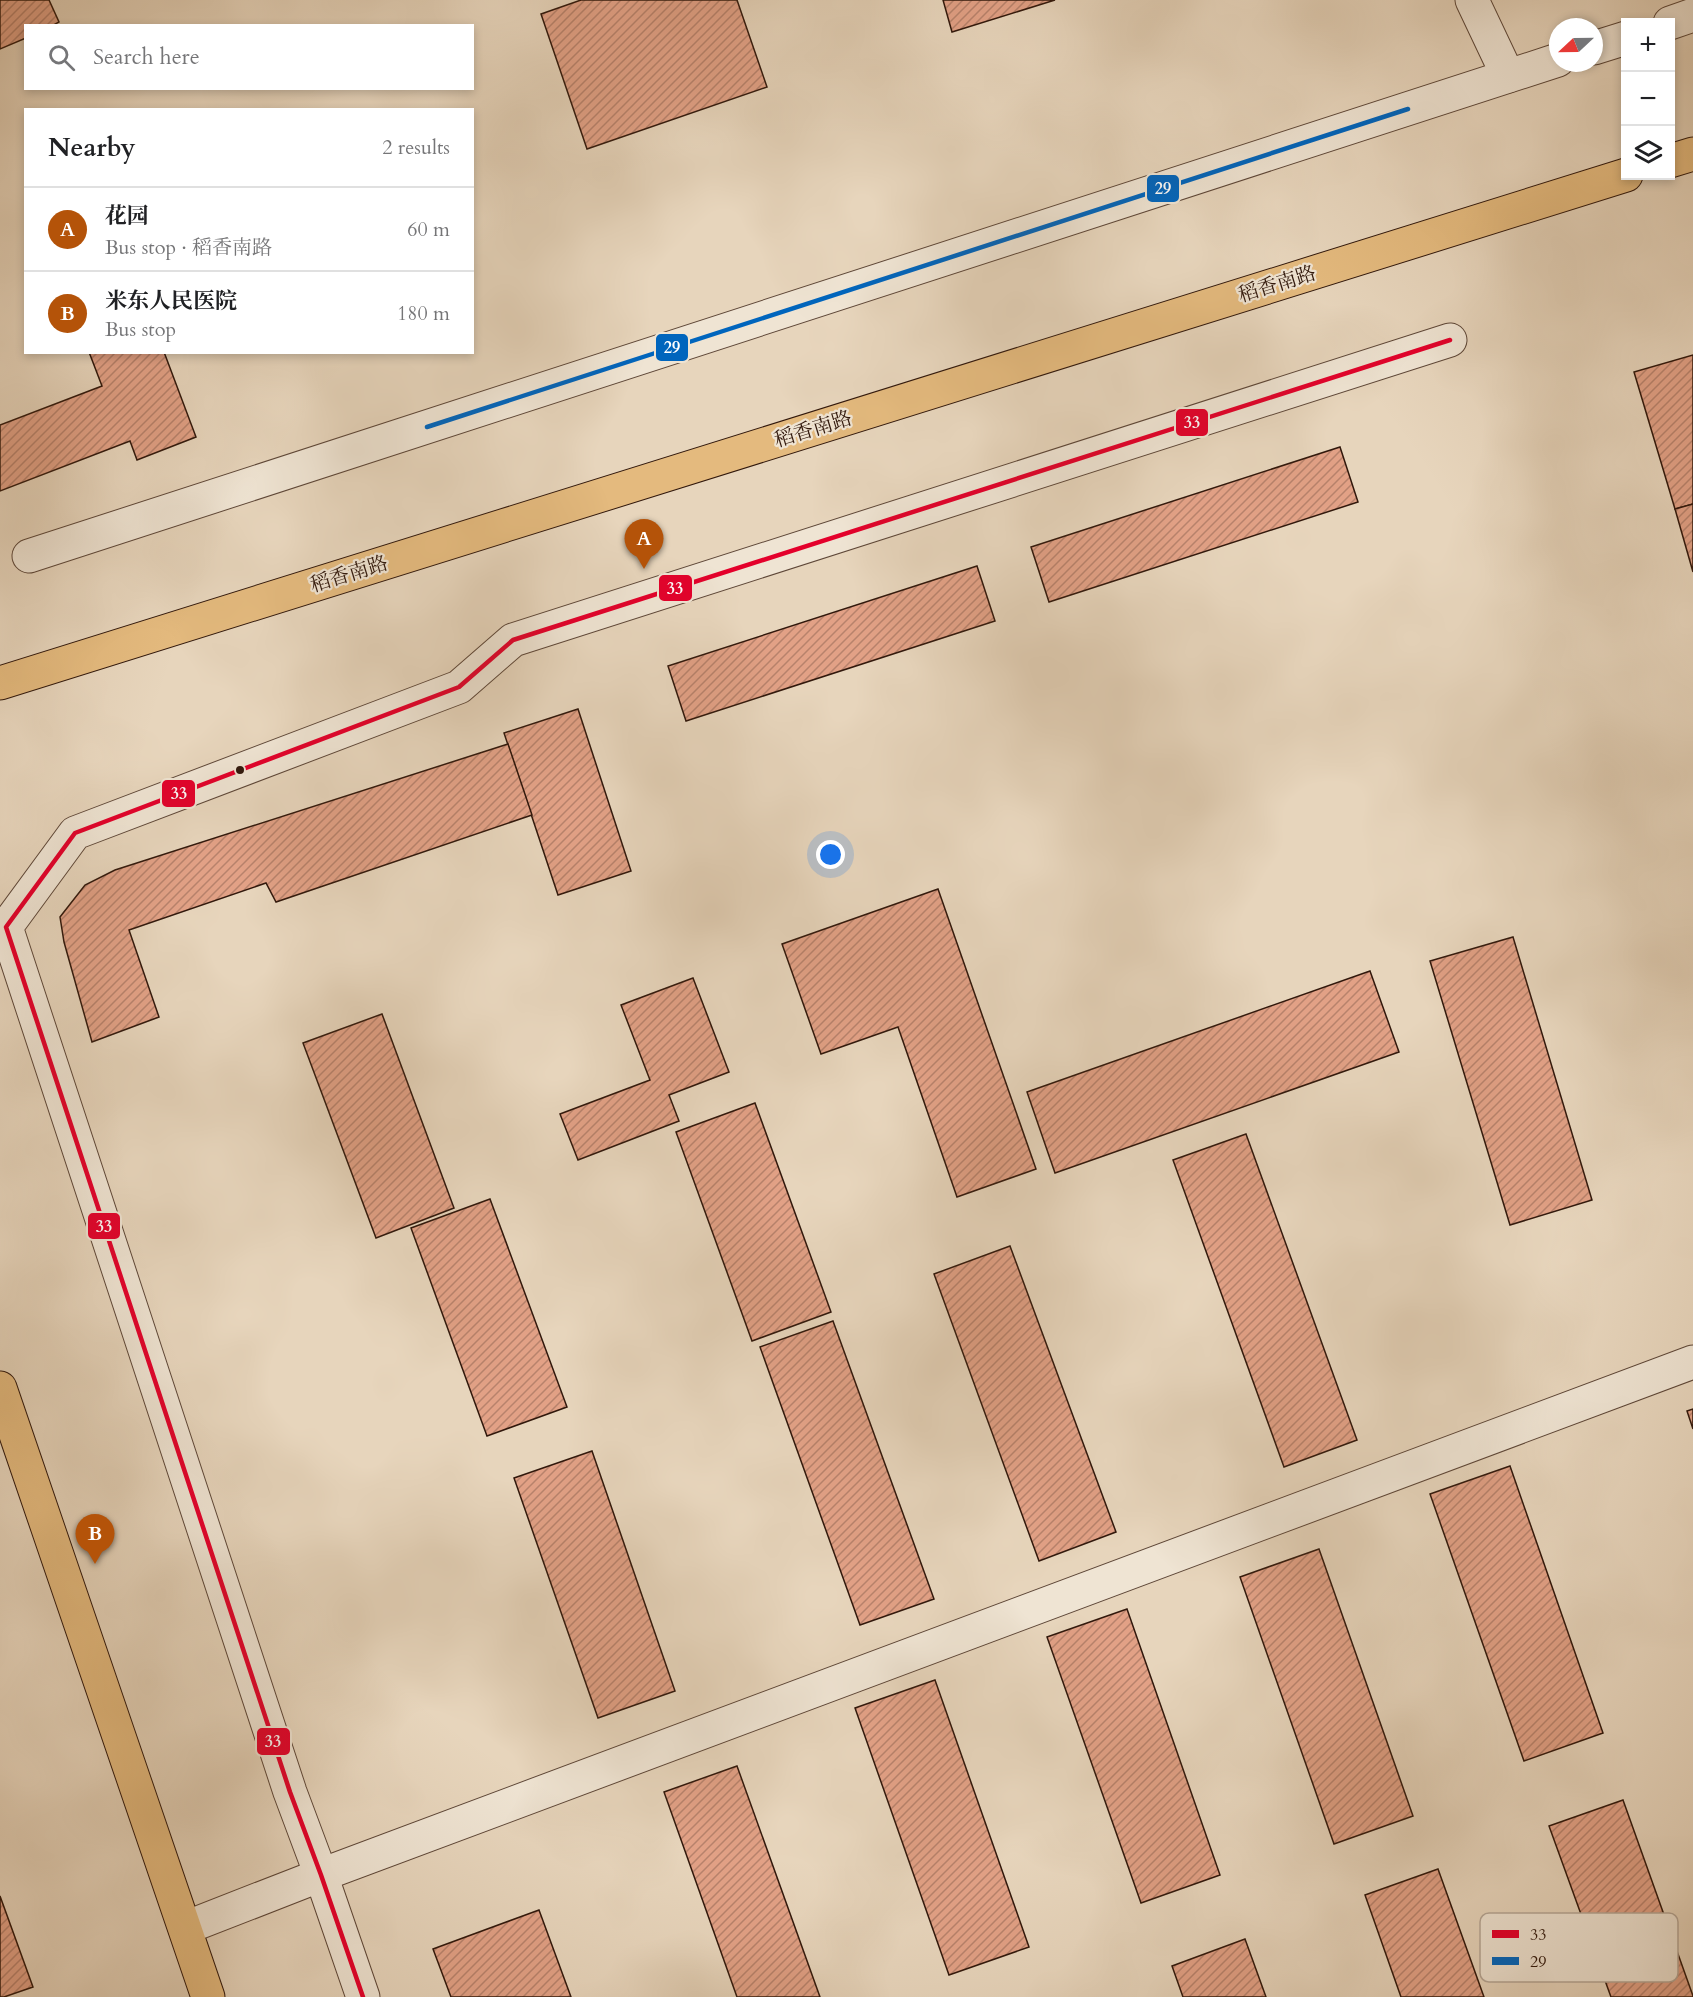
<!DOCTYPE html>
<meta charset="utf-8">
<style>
:root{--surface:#fff;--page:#f2f2f2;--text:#202124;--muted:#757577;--line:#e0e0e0;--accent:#b45309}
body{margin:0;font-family:Cardo,"Noto Serif SC",serif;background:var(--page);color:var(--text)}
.controls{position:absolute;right:18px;top:18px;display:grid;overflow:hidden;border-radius:0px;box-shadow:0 3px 9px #0003}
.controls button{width:54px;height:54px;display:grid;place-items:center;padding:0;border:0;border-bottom:2px solid var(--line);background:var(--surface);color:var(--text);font:30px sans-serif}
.compass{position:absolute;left:1549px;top:18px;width:54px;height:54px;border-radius:50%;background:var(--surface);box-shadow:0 3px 9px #0003;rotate:248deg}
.you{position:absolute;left:831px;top:855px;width:21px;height:21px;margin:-15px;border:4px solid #fff;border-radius:50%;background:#1a73e8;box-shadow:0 0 0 9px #1a73e833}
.badge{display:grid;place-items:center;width:39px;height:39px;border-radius:50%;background:var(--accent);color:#fff;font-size:20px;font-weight:700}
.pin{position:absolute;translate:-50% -50px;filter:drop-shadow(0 2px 3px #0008)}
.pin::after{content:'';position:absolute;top:32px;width:21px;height:18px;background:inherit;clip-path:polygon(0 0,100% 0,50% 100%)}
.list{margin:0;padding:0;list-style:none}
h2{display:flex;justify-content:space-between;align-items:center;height:78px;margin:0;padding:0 24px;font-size:26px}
h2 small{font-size:20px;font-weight:400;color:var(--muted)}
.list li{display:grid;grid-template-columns:39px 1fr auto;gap:18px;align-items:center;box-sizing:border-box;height:84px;padding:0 24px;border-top:2px solid var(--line)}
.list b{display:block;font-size:22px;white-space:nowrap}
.list p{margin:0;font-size:20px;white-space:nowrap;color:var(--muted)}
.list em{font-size:20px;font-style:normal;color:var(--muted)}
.icon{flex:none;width:33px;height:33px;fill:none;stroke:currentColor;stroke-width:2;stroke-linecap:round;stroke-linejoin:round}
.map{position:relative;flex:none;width:1693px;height:1997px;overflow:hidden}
.search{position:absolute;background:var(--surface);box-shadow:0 3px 9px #0003;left:24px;top:24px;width:450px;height:66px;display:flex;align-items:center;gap:15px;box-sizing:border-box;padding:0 21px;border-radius:0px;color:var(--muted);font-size:22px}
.panel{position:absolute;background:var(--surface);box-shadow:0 3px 9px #0003;left:24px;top:108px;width:450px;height:246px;border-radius:0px}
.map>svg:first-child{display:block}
.building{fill:url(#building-hatch);stroke:#31180c;stroke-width:1.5}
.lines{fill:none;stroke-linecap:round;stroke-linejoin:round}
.minor-casing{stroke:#5e4738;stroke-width:35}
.major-casing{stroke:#31180c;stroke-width:35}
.minor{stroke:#efe4d3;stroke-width:33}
.major{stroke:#e4ba7e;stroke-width:33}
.bus-1-casing{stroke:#efe4d3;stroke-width:9}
.bus-2-casing{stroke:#efe4d3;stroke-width:9}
.bus-1{stroke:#e4002b;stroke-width:4.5}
.bus-2{stroke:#0065bd;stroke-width:4.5}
.bus-dot{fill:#31180c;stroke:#efe4d3;stroke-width:2}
.labels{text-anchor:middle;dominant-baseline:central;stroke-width:4.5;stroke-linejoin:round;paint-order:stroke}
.street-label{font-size:20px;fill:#31180c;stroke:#efe4d3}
.key{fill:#efe4d3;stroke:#b6a797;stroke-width:1.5}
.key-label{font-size:16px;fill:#31180c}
.line-badge{stroke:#efe4d3;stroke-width:2}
.badge-label{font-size:16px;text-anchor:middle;font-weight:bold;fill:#fff}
</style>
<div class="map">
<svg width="1693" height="1997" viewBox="0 0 1693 1997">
<defs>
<pattern id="building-hatch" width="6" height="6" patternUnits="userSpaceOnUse" patternTransform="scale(1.5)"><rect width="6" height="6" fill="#e2a186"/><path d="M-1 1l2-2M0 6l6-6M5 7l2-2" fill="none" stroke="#b8826c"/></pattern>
</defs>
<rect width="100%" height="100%" fill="#e7d5bc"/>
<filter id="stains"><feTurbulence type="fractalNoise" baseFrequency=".00333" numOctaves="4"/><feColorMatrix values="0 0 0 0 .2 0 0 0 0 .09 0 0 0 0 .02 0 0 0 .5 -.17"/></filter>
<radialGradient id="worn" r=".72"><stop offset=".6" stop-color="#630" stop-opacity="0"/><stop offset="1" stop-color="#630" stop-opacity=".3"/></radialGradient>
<g class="building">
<path d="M0,0H49L59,22L52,26H26V38L0,49Z"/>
<path d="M581,0H737L767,87L587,149L541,14Z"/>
<path d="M943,0H1055L952,32Z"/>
<path d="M89,352H164L196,437L137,460L130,441L0,491V425L102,386Z"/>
<path d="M1693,355V504L1675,509L1634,372Z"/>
<path d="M1340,447L1358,502L1049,602L1031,547Z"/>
<path d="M1693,504V572L1675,509Z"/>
<path d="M977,566L995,621L686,721L668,666Z"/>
<path d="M578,709L631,871L558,895L504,733Z"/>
<path d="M508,744L532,815L276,902L266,883L129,930L159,1017L92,1042L64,942L60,917L85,885L115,870Z"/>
<path d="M938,889L1036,1169L957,1197L898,1027L821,1054L782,944Z"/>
<path d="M1513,937L1592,1200L1510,1225L1430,961Z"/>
<path d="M1370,971L1399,1052L1055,1173L1027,1092Z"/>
<path d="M693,978L729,1072L669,1095L679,1121L578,1160L560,1114L650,1080L621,1005Z"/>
<path d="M382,1014L454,1208L376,1238L303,1043Z"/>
<path d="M755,1103L831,1312L752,1341L676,1132Z"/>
<path d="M1246,1134L1357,1440L1284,1467L1173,1160Z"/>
<path d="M490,1199L567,1407L487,1436L411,1228Z"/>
<path d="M1010,1246L1116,1532L1039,1561L934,1274Z"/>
<path d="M833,1321L934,1599L860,1625L760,1347Z"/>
<path d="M1693,1409V1429L1687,1411Z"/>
<path d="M592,1451L675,1691L598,1718L514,1478Z"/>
<path d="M1510,1466L1603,1733L1524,1761L1430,1494Z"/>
<path d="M1319,1549L1413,1816L1334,1844L1240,1577Z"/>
<path d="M1127,1609L1220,1875L1141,1903L1047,1637Z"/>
<path d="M935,1680L1029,1947L949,1975L855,1708Z"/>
<path d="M737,1766L820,1997H737L664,1792Z"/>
<path d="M1623,1800L1693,1996V1997H1611L1549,1826Z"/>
<path d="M1438,1869L1484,1997H1401L1365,1895Z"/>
<path d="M0,1896L33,1987L4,1997H0Z"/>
<path d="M539,1910L571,1997H451L433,1949Z"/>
<path d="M1245,1939L1266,1997H1183L1172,1966Z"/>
</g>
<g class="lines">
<defs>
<g id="minor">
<path d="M1472,0L1508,76"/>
<path d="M1670,23L1693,15"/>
<path d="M1594,48L1626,38"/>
<path d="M29,556L1558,60"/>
<path d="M185,1928L321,1875L1693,1362"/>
<path d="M363,1997L321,1875L290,1792L6,927L75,833L459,687L513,640L1450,340"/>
</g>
<g id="major">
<path d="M1670,161L1693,154"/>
<path d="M0,683L1626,175"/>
<path d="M0,1388L208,1997"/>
</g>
</defs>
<use href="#minor" class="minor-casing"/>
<use href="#major" class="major-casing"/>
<use href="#minor" class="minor"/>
<use href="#major" class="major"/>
<defs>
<path id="bus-1" d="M363,1997L321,1875L290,1792L6,927L75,833L459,687L513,640L1450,340"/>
<path id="bus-2" d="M427,427L1408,109"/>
</defs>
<use href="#bus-1" class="bus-1-casing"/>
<use href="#bus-2" class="bus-2-casing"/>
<use href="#bus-1" class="bus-1"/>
<use href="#bus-2" class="bus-2"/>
</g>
<circle class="bus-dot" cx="240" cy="770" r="5"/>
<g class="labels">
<g class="street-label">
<text transform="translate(1277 284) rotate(-17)">稻香南路</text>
<text transform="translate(813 429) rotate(-17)">稻香南路</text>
<text transform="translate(349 574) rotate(-17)">稻香南路</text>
</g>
</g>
<rect x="1480" y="1913" width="198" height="69" rx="9" class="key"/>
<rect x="1492" y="1930" width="27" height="8" fill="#e4002b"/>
<rect x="1492" y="1957" width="27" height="8" fill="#0065bd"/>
<g class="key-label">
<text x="1530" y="1940">33</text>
<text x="1530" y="1967">29</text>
</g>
<g class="line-badge">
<rect x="1146" y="174" width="34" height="29" rx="6" fill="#0065bd"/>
<rect x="655" y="333" width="34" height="29" rx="6" fill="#0065bd"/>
<rect x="1175" y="408" width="34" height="29" rx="6" fill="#e4002b"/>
<rect x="658" y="574" width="35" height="28" rx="6" fill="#e4002b"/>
<rect x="161" y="779" width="35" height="29" rx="6" fill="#e4002b"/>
<rect x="87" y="1212" width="34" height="28" rx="6" fill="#e4002b"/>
<rect x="256" y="1727" width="35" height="29" rx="6" fill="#e4002b"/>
</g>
<g class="badge-label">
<text x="1163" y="194">29</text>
<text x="672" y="353">29</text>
<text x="1192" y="428">33</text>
<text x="675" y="594">33</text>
<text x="179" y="799">33</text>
<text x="104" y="1232">33</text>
<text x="273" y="1747">33</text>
</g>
<rect width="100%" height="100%" filter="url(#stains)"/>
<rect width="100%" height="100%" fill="url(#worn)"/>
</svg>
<div class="controls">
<button>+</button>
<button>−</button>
<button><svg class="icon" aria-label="layers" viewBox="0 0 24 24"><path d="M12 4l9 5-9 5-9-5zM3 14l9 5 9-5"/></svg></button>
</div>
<svg class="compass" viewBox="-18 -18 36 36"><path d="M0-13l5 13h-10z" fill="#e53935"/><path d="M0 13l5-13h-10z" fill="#757577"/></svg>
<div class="you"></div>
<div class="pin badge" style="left:644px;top:569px">A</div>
<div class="pin badge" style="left:95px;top:1564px">B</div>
<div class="search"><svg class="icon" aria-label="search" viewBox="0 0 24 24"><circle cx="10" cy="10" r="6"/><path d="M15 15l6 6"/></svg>Search here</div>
<section class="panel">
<h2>Nearby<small>2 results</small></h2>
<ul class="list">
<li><span class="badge">A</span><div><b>花园</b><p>Bus stop · 稻香南路</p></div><em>60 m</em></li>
<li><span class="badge">B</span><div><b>米东人民医院</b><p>Bus stop</p></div><em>180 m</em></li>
</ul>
</section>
</div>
